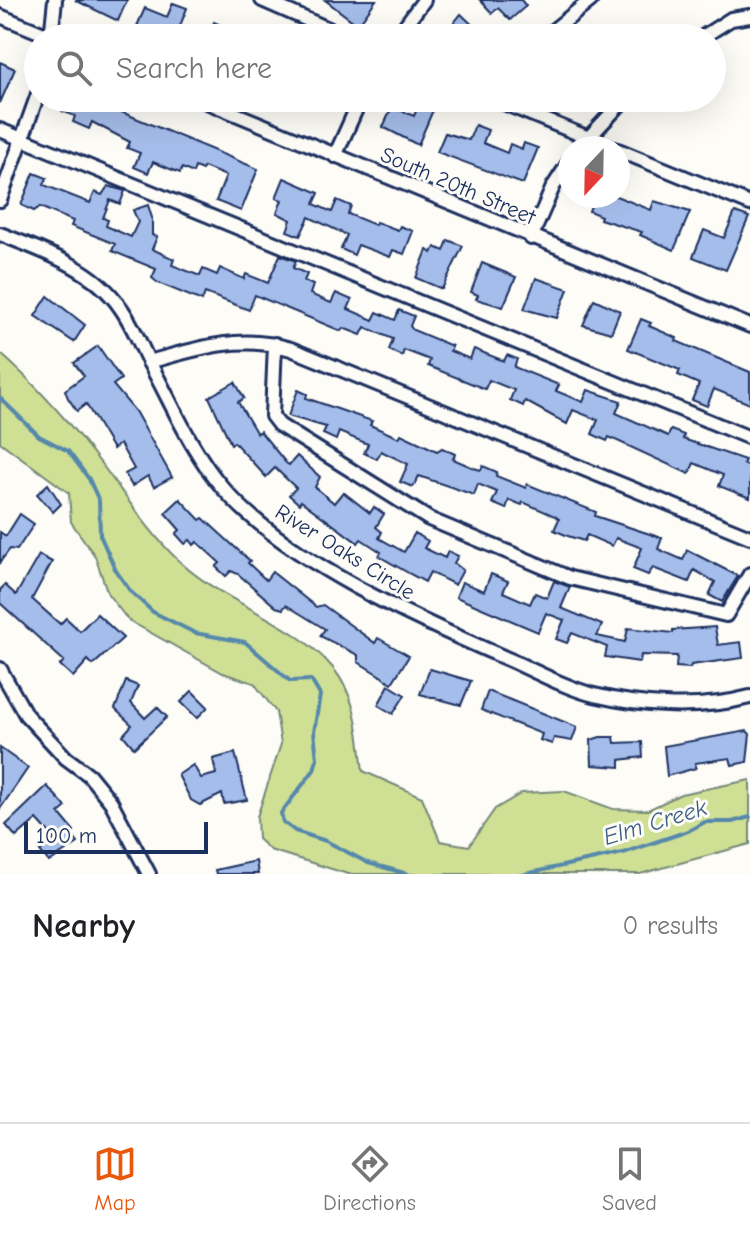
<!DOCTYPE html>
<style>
:root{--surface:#fff;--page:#f6f6f6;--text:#202124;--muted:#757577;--line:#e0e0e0;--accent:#ea580c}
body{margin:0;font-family:"Comic Neue",sans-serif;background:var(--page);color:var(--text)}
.compass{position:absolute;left:558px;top:136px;width:72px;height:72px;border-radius:50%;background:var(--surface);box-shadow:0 8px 32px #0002;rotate:202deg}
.scale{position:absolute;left:24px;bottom:20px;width:184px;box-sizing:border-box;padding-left:8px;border:4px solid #1b2f5e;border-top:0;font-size:22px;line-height:28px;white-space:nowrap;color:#1b2f5e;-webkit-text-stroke:6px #fdfcf7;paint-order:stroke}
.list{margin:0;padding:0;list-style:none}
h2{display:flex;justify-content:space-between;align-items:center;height:104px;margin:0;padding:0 32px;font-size:34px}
h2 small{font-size:26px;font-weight:400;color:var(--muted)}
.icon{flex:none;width:44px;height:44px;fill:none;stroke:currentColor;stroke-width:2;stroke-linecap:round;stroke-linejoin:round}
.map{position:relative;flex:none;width:750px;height:874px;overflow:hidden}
.search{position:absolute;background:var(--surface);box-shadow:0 8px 32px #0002;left:24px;right:24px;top:24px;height:88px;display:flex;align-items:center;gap:20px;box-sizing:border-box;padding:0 28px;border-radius:44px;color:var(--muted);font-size:30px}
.sheet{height:248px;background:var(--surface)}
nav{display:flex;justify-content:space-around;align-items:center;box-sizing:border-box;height:112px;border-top:2px solid var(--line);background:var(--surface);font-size:22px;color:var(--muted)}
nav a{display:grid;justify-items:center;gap:4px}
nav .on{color:var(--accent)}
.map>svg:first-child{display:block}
.green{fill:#cfe094;stroke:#758879;stroke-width:2}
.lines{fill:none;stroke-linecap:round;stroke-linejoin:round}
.stream{stroke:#5788ac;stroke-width:4}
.building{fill:#a5bdea;stroke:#1b2f5e;stroke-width:2}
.minor-casing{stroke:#1b2f5e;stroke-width:18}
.minor{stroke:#fdfcf7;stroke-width:12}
.labels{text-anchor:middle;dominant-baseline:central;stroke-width:6;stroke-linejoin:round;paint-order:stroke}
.street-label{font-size:22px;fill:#1b2f5e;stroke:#fdfcf7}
.water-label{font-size:24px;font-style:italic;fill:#395c85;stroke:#fdfcf7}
</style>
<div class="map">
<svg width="750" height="874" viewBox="0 0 750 874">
<rect width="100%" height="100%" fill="#fdfcf7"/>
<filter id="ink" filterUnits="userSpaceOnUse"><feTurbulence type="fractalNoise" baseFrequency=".0125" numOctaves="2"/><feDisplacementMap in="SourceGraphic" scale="16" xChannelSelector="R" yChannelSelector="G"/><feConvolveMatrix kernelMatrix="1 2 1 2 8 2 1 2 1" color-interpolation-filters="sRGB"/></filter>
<g filter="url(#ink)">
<path class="green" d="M0,353C40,388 74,428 106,470C129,501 150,533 178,560C223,604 292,619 333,668C358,699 358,733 363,771L422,797L440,841L469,846L495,809L522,793L564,791L613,809L648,810L681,794L750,780V844L640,874H348L270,850L258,839L257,817L281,744L276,712L254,683L223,673L128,620L108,594L95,556L71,522L69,493L0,442Z"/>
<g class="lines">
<g class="stream">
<path d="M0,398L39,436L68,451L89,479L99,501L100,535L116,571L131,592L153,612L195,633L245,642L290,681L311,680L320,695L314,732L317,759L314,770L281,813L283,822L295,831L326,841L368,863L408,874"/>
<path d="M525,874L623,853L688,831L705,822H732L750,817"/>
</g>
</g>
<g class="building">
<path d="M75,0H127L118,21Z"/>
<path d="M325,0H376L358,25Z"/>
<path d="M480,0H521L526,6L510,20L498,8L492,13Z"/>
<path d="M173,3L187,8L180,26L208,37L214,22L228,28L223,38H166L137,26L145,8L167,17Z"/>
<path d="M461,14L480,32L475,38H442Z"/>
<path d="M0,62L15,69L0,103Z"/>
<path d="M68,98H88L258,169L241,211L216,201L226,176L204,167L202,170L195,167L193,173L182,168L180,173L153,162L148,173L134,167L140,153L127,148L130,142L92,122L89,129L73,122L75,116L62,111Z"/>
<path d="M419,104L433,110L418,145L383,127L392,107L414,116Z"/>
<path d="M475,125L488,130L483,143L507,153L510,144L522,149L524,143L538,148L523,184L437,152L445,133L469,140Z"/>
<path d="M34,173L47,178L44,185L90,203L95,192L102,195L108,186L125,191L120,204L110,200L103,218L108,220L106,226L131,237L138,222L133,210L148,205L152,218V235L157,237L152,249L174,259L172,265L200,276L203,269L217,275L220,268L244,279L246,274L268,283L280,255L296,261L293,268L307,274L304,281L313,285L310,294L331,303L336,293L352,300L348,309L373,320L377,312L395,320L399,310L414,316L410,326L413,330L452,346L450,351L470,359L474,349L504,361L507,355L517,359L514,367L559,385L556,391L583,402L588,390L621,401L616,413L668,436L671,430L684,435L683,439L745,460L743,464L750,467V498L719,486L723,475L694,463L689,474L609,437L607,441L592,434L598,420L573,410L567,424L525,401L523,406L510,400L514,390L489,380L485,389L428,366L430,360L404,350L402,356L389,350L393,339L365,327L361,335L343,328L341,331L255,295L249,310L205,293L202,301L158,283L152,278L156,269L112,251L115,244L71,226L73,221L40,207L34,211L21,205Z"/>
<path d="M284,178L319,193L314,204L332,212L337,200L351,206L348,214L375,225L376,222L398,230L400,226L413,231L404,254L393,250L390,257L358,245L354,255L341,249L347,235L309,217L300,236L287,231L291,220L277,213L282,200L276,198Z"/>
<path d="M595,196H616L651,210L654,201L690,212L674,250L640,235L642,232L600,219L601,216L589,211Z"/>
<path d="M735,212L749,217L726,270L693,257L704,230L724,238Z"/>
<path d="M448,240L463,246L442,289L416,278L427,250L432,253L435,247L444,251Z"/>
<path d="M482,263L516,277L503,307L476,299L478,295L471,292Z"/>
<path d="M536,278L568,289L557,318L524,309Z"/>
<path d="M48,296L85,325L74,342L35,316Z"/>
<path d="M594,299L620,311L611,333L583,325Z"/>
<path d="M641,319L651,323L649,326L677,338L676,341L750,372V404L714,389L707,406L692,400L699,384L678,375L680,370L628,349Z"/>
<path d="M98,346L121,379L113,385L135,411L172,477L154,487L148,476L132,486L125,474L134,469L120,444L113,449L86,404L77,411L68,398L65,390L84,376L74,363Z"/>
<path d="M235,382L244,398L238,402L257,434L260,431L286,463L289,465L297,456L320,477L315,487L334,503L343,492L370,513L374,507L384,514L376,527L382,532L379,538L404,552L415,533L428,541L424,548L445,558L448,551L458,556L454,563L463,570L455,585L430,572L425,582L410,574L379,556L381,552L361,539L358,543L301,501L299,504L289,495L296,488L275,468L266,477L234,442L231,444L209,397Z"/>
<path d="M298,390L307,394L306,398L372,421L370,425L399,438L401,434L437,451L442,448L455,454L453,459L474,468L481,470L483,466L497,472L496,476L526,488L527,484L596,512L595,516L662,538L658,549L683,560L687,550L738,576L722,602L709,595L715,582L694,570L689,582L653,568L648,575L633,569L642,548L616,538L612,546L587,535L584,541L568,536L554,530L559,519L555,516L523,502L522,505L509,500L506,509L492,503L497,492L478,484L474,495L419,476L413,487L400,482L408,464L381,451L377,459L364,453L368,444L339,432L336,440L323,434L326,427L288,416Z"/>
<path d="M48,484L61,504L53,512L37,494Z"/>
<path d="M180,499L200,520L203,518L250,561L248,563L266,580L272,572L316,607L323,605L375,643L378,638L409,656L392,683L358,662V655L320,636L325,629L286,605L283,609L276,607L238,574L231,571L226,576L216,567L220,563L197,542L194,545L190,540L185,544L176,534L180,530L165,513Z"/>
<path d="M20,514L34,524L17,550L10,549L0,562V532L6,536Z"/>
<path d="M39,555L52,562L32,599L60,624L66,618L80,631L97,614L123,638L93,665L88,660L73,677L60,665L64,661L0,603V590L5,585L16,595Z"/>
<path d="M491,574L508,581L503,592L530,604L535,593L547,598L554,581L570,587L561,608L602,625L597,636L625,642L628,628L673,633V630L715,627L718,645L741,642L743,658L691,665L690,668L676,667L677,656L641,655L640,662L605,657L607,647L572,633L567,643L556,639L564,620L546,613L538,632L456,597L462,582L484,591Z"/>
<path d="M430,669L471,681L461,705L420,694Z"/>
<path d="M126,681L138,686L131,703L145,718L157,707L167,717L134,748L123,735L132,725L115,709Z"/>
<path d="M389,685L405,695L393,714L378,705Z"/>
<path d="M192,691L208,707L197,718L181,702Z"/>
<path d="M488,691L577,727L572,741L554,738L552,744L540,740L542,734L481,710Z"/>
<path d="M747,731L750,734L747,762L732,765L730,758L695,763L696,768L667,776L664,746Z"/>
<path d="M600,737H614L615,743L642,742L643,757L620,760V767L592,765L591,740Z"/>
<path d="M0,748L28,768L0,809Z"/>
<path d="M235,753L247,800L224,804L222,794L200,805L191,800L178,775L193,765L201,778L216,774L213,759Z"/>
<path d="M47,786L66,807L59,813L74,831L71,834L78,843L49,862L40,851L55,839L37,819L16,837L6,825Z"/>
<path d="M256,861L258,874H216L215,870Z"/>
</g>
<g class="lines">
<defs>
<g id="minor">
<path d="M262,0L349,38"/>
<path d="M0,16L54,38"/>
<path d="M51,38L55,0"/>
<path d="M396,38L424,0"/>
<path d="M544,38L591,0"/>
<path d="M701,38L731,19L750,16"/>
<path d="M197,98L750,326"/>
<path d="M492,98L613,148"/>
<path d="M0,130L750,438"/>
<path d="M579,148L626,98"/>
<path d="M618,150L750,204"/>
<path d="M335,156L361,98"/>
<path d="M0,200L38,94"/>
<path d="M0,234C41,250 94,268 120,307C132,323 140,344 149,362"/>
<path d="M531,238L553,187L570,161"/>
<path d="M275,344L272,416L279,425L429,519L570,578L726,615L750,574"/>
<path d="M750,537L291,349C241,334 198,348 149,362C172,403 191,451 222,487C286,562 420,621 510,660C537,672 566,688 594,695C644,707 700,710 750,697"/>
<path d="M0,669L26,715L66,758L89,775L111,802L149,874"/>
</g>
</defs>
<use href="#minor" class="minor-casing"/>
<use href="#minor" class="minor"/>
</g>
</g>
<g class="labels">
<g class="street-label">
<text transform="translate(458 186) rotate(23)">South 20th Street</text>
<text transform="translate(345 552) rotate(32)">River Oaks Circle</text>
</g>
<g class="water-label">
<text transform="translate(655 822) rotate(-17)">Elm Creek</text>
</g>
</g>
</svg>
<svg class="compass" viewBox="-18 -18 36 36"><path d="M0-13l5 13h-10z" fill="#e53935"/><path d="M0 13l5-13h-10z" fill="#757577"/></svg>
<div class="scale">100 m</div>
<div class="search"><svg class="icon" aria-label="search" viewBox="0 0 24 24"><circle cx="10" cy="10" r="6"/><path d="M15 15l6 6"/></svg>Search here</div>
</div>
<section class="sheet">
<h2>Nearby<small>0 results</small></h2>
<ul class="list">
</ul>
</section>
<nav>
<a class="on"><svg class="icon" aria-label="map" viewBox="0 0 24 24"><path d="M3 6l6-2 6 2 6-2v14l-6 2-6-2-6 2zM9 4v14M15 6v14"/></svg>Map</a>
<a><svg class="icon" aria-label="directions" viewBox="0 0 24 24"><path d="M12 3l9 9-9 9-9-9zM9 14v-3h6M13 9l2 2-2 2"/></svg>Directions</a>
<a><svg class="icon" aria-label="saved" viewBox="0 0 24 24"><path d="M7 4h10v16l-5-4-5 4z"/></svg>Saved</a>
</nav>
